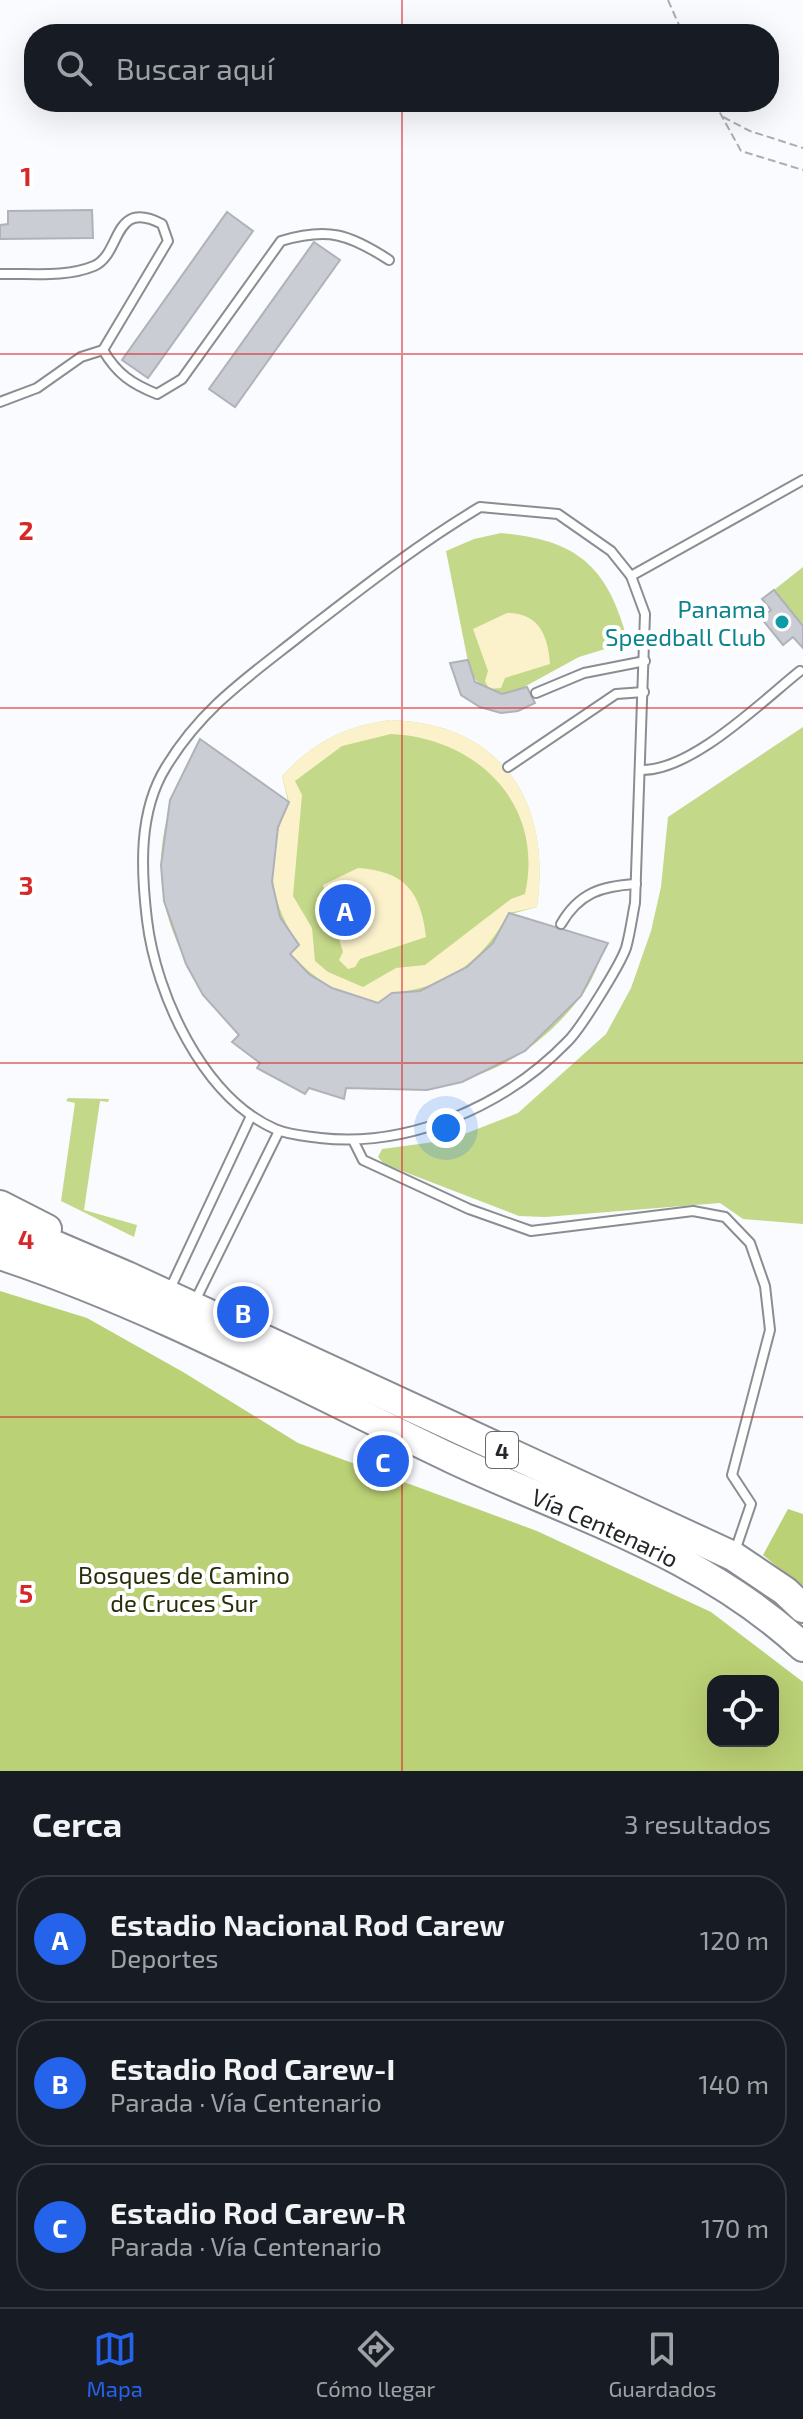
<!DOCTYPE html>
<html lang="es">
<meta charset="utf-8">
<style>
:root{--surface:#171b24;--page:#242831;--text:#f1f3f6;--muted:#9ea1a6;--line:#363941;--accent:#2563eb}
body{margin:0;font-family:"Exo 2",sans-serif;background:var(--page);color:var(--text)}
.controls{position:absolute;right:24px;bottom:24px;display:grid;overflow:hidden;border-radius:16px;box-shadow:0 8px 32px #0002}
.controls button{width:72px;height:72px;display:grid;place-items:center;padding:0;border:0;border-bottom:2px solid var(--line);background:var(--surface);color:var(--text);font:40px sans-serif}
.you{position:absolute;left:446px;top:1128px;width:28px;height:28px;margin:-20px;border:6px solid #fff;border-radius:50%;background:#1a73e8;box-shadow:0 0 0 12px #1a73e833}
.badge{display:grid;place-items:center;width:52px;height:52px;border-radius:50%;background:var(--accent);color:#fff;font-size:26px;font-weight:700}
.pin{position:absolute;translate:-50% -50%;border:4px solid #fff;box-shadow:0 2px 8px #0006}
.list{margin:0;padding:0;list-style:none}
h2{display:flex;justify-content:space-between;align-items:center;height:104px;margin:0;padding:0 32px;font-size:34px}
h2 small{font-size:26px;font-weight:400;color:var(--muted)}
.list li{display:grid;grid-template-columns:52px 1fr auto;gap:24px;align-items:center;box-sizing:border-box;height:128px;margin:0 16px 16px;padding:0 16px;border:2px solid var(--line);border-radius:32px}
.list b{display:block;font-size:30px;white-space:nowrap}
.list p{margin:0;font-size:26px;white-space:nowrap;color:var(--muted)}
.list em{font-size:26px;font-style:normal;color:var(--muted)}
.icon{flex:none;width:44px;height:44px;fill:none;stroke:currentColor;stroke-width:2;stroke-linecap:round;stroke-linejoin:round}
.map{position:relative;flex:none;width:803px;height:1771px;overflow:hidden}
.search{position:absolute;background:var(--surface);box-shadow:0 8px 32px #0002;left:24px;right:24px;top:24px;height:88px;display:flex;align-items:center;gap:20px;box-sizing:border-box;padding:0 28px;border-radius:32px;color:var(--muted);font-size:30px}
.sheet{height:536px;background:var(--surface)}
nav{display:flex;justify-content:space-around;align-items:center;box-sizing:border-box;height:112px;border-top:2px solid var(--line);background:var(--surface);font-size:22px;color:var(--muted)}
nav a{display:grid;justify-items:center;gap:4px}
nav .on{color:var(--accent)}
.map>svg:first-child{display:block}
.green{fill:#c4d889}
.forest{fill:#bbd175;fill-rule:evenodd}
.sand{fill:#fbf2cc;fill-rule:evenodd}
.building{fill:#cacdd4;stroke:#afb2b8;stroke-width:2}
.lines{fill:none;stroke-linecap:round;stroke-linejoin:round}
.service-casing{stroke:#8a8d93;stroke-width:12}
.motorway-casing{stroke:#8a8d93;stroke-width:32}
.path{stroke:#adaeb1;stroke-width:2;stroke-dasharray:8 4;stroke-linecap:butt}
.service{stroke:#fff;stroke-width:8}
.motorway{stroke:#fff;stroke-width:28}
.grid{fill:none;stroke:#d62828;stroke-width:2;stroke-opacity:0.55}
.culture-dot{fill:#0f9aa8;stroke:#fff;stroke-width:3}
.labels{text-anchor:middle;dominant-baseline:central;stroke-width:8;stroke-linejoin:round;paint-order:stroke}
.shield{fill:#fff;stroke:#666769;stroke-width:2}
.shield-label{font-size:22px;font-weight:bold;fill:#252629}
.culture-label{font-size:24px;fill:#0d838f;stroke:#fff;text-anchor:end}
.street-label{font-size:24px;fill:#252629;stroke:#fff}
.park-label{font-size:24px;fill:#272f08;stroke:#fff}
.grid-label{font-size:26px;text-anchor:middle;font-weight:bold;fill:#d62828;stroke:#fff;stroke-width:8;stroke-linejoin:round;paint-order:stroke}
</style>
<div class="map">
<svg width="803" height="1771" viewBox="0 0 803 1771">
<rect width="100%" height="100%" fill="#fafbfe"/>
<g class="green">
<path d="M501,533C579,540 608,567 628,642L579,657L513,693C497,695 478,687 470,672L446,551L474,539Z"/>
<path d="M803,567V626L774,590Z"/>
<path d="M390,720C501,723 552,801 537,907L511,914L608,943C599,961 592,983 580,998C518,1077 443,1096 347,1088L344,1099L309,1088L305,1094L257,1068L259,1063L232,1042L239,1034C153,938 135,853 200,739L288,801L282,776C314,742 343,727 390,720Z"/>
<path d="M803,727V1224L743,1219L720,1203L545,1217L519,1216L384,1164L378,1157L382,1149L449,1140L518,1113L606,1034L631,988L651,931L661,887L668,817Z"/>
<path d="M68,1098L109,1099L108,1102L100,1101L84,1210L137,1225L134,1237L61,1201L75,1103L66,1101Z"/>
</g>
<g class="forest">
<path d="M0,1291L87,1318L183,1372L298,1443L537,1531L711,1612L803,1682V1771H0ZM713,1681H773V1741H713Z"/>
<path d="M788,1509L803,1514V1588L763,1555Z"/>
</g>
<g class="sand">
<path d="M507,613C538,613 548,634 550,664L505,678L501,688L489,689L485,681L488,671L473,629Z"/>
<path d="M390,720C501,723 552,801 537,907L509,913C482,961 448,988 392,993L385,1002C349,1005 314,978 290,954L299,945C266,897 265,855 289,802L282,776C314,742 343,727 390,720ZM391,734C477,738 545,804 525,894L511,899L425,965L396,968L363,987L328,972L315,961L312,928L293,896L302,795L295,781L342,746Z"/>
<path d="M358,868C405,871 421,892 426,937L360,959L355,967L348,969L339,960L343,952L323,885Z"/>
</g>
<g class="building">
<path d="M92,210L93,238L0,239V225L8,224V211Z"/>
<path d="M227,212L253,231L148,378L122,360Z"/>
<path d="M314,242L340,260L235,407L209,389Z"/>
<path d="M774,590L803,626V648L793,637L783,645L761,618L771,610L762,599Z"/>
<path d="M468,660L475,682L502,694L527,687L535,703L518,711L501,713L480,707L461,695L450,663Z"/>
<path d="M200,739L289,802L278,827L272,882L280,917L299,945L290,954L309,974L332,988L378,1003L392,993L420,991L467,967L493,943L509,913L608,943L581,996L525,1051L462,1082L427,1090L346,1088L344,1099L309,1088L305,1094L257,1068L260,1063L232,1042L239,1035L203,995L186,964L164,901L161,865L170,800Z"/>
</g>
<g class="lines">
<defs>
<g id="service">
<path d="M0,274C30,273 65,278 94,266C122,254 112,198 162,224L168,241L103,350L81,357L37,388L0,402"/>
<path d="M103,350C117,374 132,384 157,394L182,379L281,241C328,227 349,234 389,260"/>
<path d="M480,507L558,514L611,551L631,576L645,614L635,903C632,918 630,934 626,948C620,965 580,1030 567,1042C505,1106 409,1148 320,1138C305,1136 289,1135 275,1129C203,1097 156,995 147,920C141,870 138,812 166,767C203,706 250,676 305,632C362,588 418,544 480,507Z"/>
<path d="M631,576L803,480"/>
<path d="M536,693L584,673L645,661"/>
<path d="M508,767L616,694L644,692"/>
<path d="M640,770C691,772 761,702 800,671"/>
<path d="M561,924C579,893 601,886 636,884"/>
<path d="M354,1142L363,1160L469,1209L531,1231L693,1211L725,1217L750,1243L765,1286L770,1330L732,1475L751,1504L735,1551"/>
<path d="M169,1291L251,1116"/>
<path d="M194,1303L279,1131"/>
</g>
<g id="motorway">
<path d="M0,1205L47,1229"/>
<path d="M0,1228L57,1246L127,1276L733,1556L785,1591L803,1608"/>
<path id="s1" d="M0,1255C157,1307 303,1388 453,1459C577,1517 700,1552 803,1647"/>
</g>
</defs>
<use href="#service" class="service-casing"/>
<use href="#motorway" class="motorway-casing"/>
<g class="path">
<path d="M668,0L683,34"/>
<path d="M714,102L741,151L803,170"/>
<path d="M723,117L750,131L803,148"/>
</g>
<use href="#service" class="service"/>
<use href="#motorway" class="motorway"/>
</g>
<path class="grid" d="M402,0V34M402,102V1771M0,354H803M0,708H803M0,1063H803M0,1417H803"/>
<circle class="culture-dot" cx="782" cy="622" r="8"/>
<g class="labels">
<rect class="shield" x="486" y="1432" width="32" height="36" rx="6"/>
<g class="shield-label">
<text x="502" y="1450">4</text>
</g>
<g class="culture-label">
<text x="766" y="608">Panama<tspan x="766" dy="28">Speedball Club</tspan></text>
</g>
<g class="street-label">
<text stroke="none"><textPath href="#s1" startOffset="664">Vía Centenario</textPath></text>
</g>
<g class="park-label">
<text x="184" y="1574">Bosques de Camino<tspan x="184" dy="28">de Cruces Sur</tspan></text>
</g>
</g>
<g class="grid-label">
<text x="26" y="186">1</text>
<text x="26" y="540">2</text>
<text x="26" y="895">3</text>
<text x="26" y="1249">4</text>
<text x="26" y="1603">5</text>
</g>
</svg>
<div class="controls">
<button><svg class="icon" aria-label="locate" viewBox="0 0 24 24"><circle cx="12" cy="12" r="6"/><path d="M12 2v4M12 18v4M2 12h4M18 12h4"/></svg></button>
</div>
<div class="you"></div>
<div class="pin badge" style="left:345px;top:910px">A</div>
<div class="pin badge" style="left:243px;top:1312px">B</div>
<div class="pin badge" style="left:383px;top:1461px">C</div>
<div class="search"><svg class="icon" aria-label="search" viewBox="0 0 24 24"><circle cx="10" cy="10" r="6"/><path d="M15 15l6 6"/></svg>Buscar aquí</div>
</div>
<section class="sheet">
<h2>Cerca<small>3 resultados</small></h2>
<ul class="list">
<li><span class="badge">A</span><div><b>Estadio Nacional Rod Carew</b><p>Deportes</p></div><em>120 m</em></li>
<li><span class="badge">B</span><div><b>Estadio Rod Carew-I</b><p>Parada · Vía Centenario</p></div><em>140 m</em></li>
<li><span class="badge">C</span><div><b>Estadio Rod Carew-R</b><p>Parada · Vía Centenario</p></div><em>170 m</em></li>
</ul>
</section>
<nav>
<a class="on"><svg class="icon" aria-label="map" viewBox="0 0 24 24"><path d="M3 6l6-2 6 2 6-2v14l-6 2-6-2-6 2zM9 4v14M15 6v14"/></svg>Mapa</a>
<a><svg class="icon" aria-label="directions" viewBox="0 0 24 24"><path d="M12 3l9 9-9 9-9-9zM9 14v-3h6M13 9l2 2-2 2"/></svg>Cómo llegar</a>
<a><svg class="icon" aria-label="saved" viewBox="0 0 24 24"><path d="M7 4h10v16l-5-4-5 4z"/></svg>Guardados</a>
</nav>
